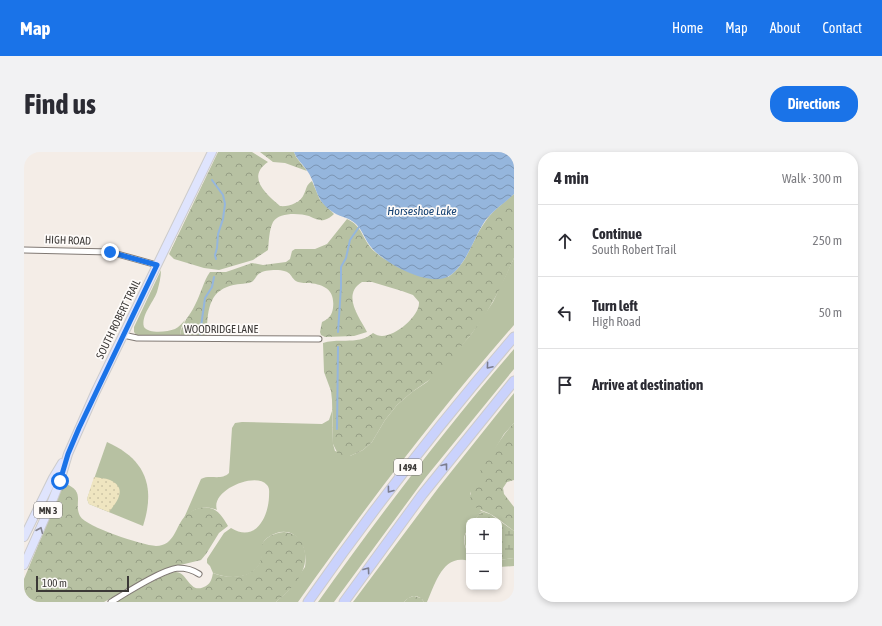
<!DOCTYPE html>
<meta charset="utf-8">
<style>
:root{--surface:#fff;--page:#f2f2f3;--text:#2b2b33;--muted:#7c7c81;--line:#e1e1e2;--accent:#1a73e8}
body{margin:0;font-family:"Asap Condensed",sans-serif;background:var(--page);color:var(--text)}
.controls{position:absolute;right:12px;bottom:12px;display:grid;overflow:hidden;border-radius:8px;box-shadow:0 2px 6px #0003}
.controls button{width:36px;height:36px;display:grid;place-items:center;padding:0;border:0;border-bottom:1px solid var(--line);background:var(--surface);color:var(--text);font:20px sans-serif}
.scale{position:absolute;left:12px;bottom:10px;width:93px;box-sizing:border-box;padding-left:4px;border:2px solid #3b3836;border-top:0;font-size:11px;line-height:14px;white-space:nowrap;color:#3b3836;-webkit-text-stroke:3px #fefbf9;paint-order:stroke}
.stop{position:absolute;width:12px;height:12px;margin:-9px;border:3px solid #1a73e8;border-radius:50%;background:#fff}
.stop.end{background:#1a73e8;border-color:#fff;box-shadow:0 1px 4px #0008}
.list{margin:0;padding:0;list-style:none}
h2{display:flex;justify-content:space-between;align-items:center;height:52px;margin:0;padding:0 16px;font-size:17px}
h2 small{font-size:13px;font-weight:400;color:var(--muted)}
.list li{display:grid;grid-template-columns:26px 1fr auto;gap:12px;align-items:center;box-sizing:border-box;height:72px;padding:0 16px;border-top:1px solid var(--line)}
.list b{display:block;font-size:15px;white-space:nowrap}
.list p{margin:0;font-size:13px;white-space:nowrap;color:var(--muted)}
.list em{font-size:13px;font-style:normal;color:var(--muted)}
.icon{flex:none;width:22px;height:22px;fill:none;stroke:currentColor;stroke-width:2;stroke-linecap:round;stroke-linejoin:round}
.map{position:relative;flex:none;width:490px;height:450px;overflow:hidden;border-radius:16px}
header{display:flex;align-items:center;gap:24px;box-sizing:border-box;height:56px;padding:0 20px;background:var(--accent);color:#fff}
header strong{font-size:19px}
nav{display:flex;gap:22px;margin-inline-start:auto;font-size:14px}
.intro{display:flex;align-items:center;justify-content:space-between;box-sizing:border-box;height:96px;padding:0 24px}
h1{margin:0;font-size:28px}
.button{padding:10px 18px;border-radius:16px;background:var(--accent);color:#fff;font-size:14px;font-weight:700}
main{display:flex;gap:24px;padding:0 24px}
aside{flex:1;background:var(--surface);border-radius:16px;box-shadow:0 2px 6px #0003}
.map>svg:first-child{display:block}
.grass{fill:#b7c1a2}
.forest{fill:url(#forest-crowns)}
.wetland{fill:url(#wetland-marsh)}
.sand{fill:url(#sand-dots)}
.water{fill:url(#water-waves)}
.lines{fill:none;stroke-linecap:round;stroke-linejoin:round}
.stream{stroke:#95b6dd;stroke-width:2}
.street-casing{stroke:#807974;stroke-width:7}
.primary-casing{stroke:#cccbcb;stroke-width:10}
.highway-casing{stroke:#cccbcb;stroke-width:11}
.street{stroke:#fff;stroke-width:5}
.primary{stroke:#dfe4fd;stroke-width:8}
.highway{stroke:#cad2fc;stroke-width:9}
.oneway{stroke:#7b7d8f}
.oneway2{stroke:#858590}
.route{stroke:#1a73e8;stroke-width:5}
.labels{text-anchor:middle;dominant-baseline:central;stroke-width:3.5;stroke-linejoin:round;paint-order:stroke}
.shield{fill:#fefbf9;stroke:#767270;stroke-width:1}
.shield-label{font-size:10px;font-weight:bold;fill:#3b3836}
.street-label{font-size:11px;fill:#3b3836;stroke:#fefbf9}
.water-label{font-size:12px;font-style:italic;fill:#144172;stroke:#fefbf9}
</style>
<header>
<strong>Map</strong>
<nav><a>Home</a><a>Map</a><a>About</a><a>Contact</a></nav>
</header>
<div class="intro"><h1>Find us</h1><a class="button">Directions</a></div>
<main>
<div class="map">
<svg width="490" height="450" viewBox="0 0 490 450">
<defs>
<pattern id="forest-crowns" width="20" height="18" patternUnits="userSpaceOnUse"><rect width="20" height="18" fill="#b7c1a2"/><path d="M2 6a3 3 0 1 1 6 0M12 15a3 3 0 1 1 6 0" fill="none" stroke="#969e85"/></pattern>
<pattern id="wetland-marsh" width="20" height="14" patternUnits="userSpaceOnUse"><rect width="20" height="14" fill="#b7c1a2"/><path d="M1 5h8M5 5V1M11 12h8M15 12V8" fill="none" stroke="#969e85"/></pattern>
<pattern id="sand-dots" width="8" height="8" patternUnits="userSpaceOnUse"><rect width="8" height="8" fill="#efe5c0"/><path d="M2 2h.1M6 6h.1" fill="none" stroke="#cec5a6" stroke-width="1.8" stroke-linecap="round"/></pattern>
<pattern id="water-waves" width="16" height="10" patternUnits="userSpaceOnUse"><rect width="16" height="10" fill="#95b6dd"/><path d="M0 5q4-4 8 0t8 0" fill="none" stroke="#7b95b4"/></pattern>
</defs>
<rect width="100%" height="100%" fill="#f4ede7"/>
<g class="grass">
<path d="M490,106V173C413,261 342,354 274,450H252L264,439L281,415C285,390 267,369 243,386C234,393 241,403 236,411C228,428 203,427 189,421L186,414L183,411V407L200,381L207,376C231,391 244,366 245,345C245,341 246,336 243,333C231,319 186,339 193,358C182,352 167,357 160,366L177,327C186,322 197,329 205,321L208,276L211,271L218,270L298,272L305,268L308,259L309,292L311,299L326,304L339,298L348,290L361,268L373,253L388,240L403,230L446,184L469,150Z"/>
<path d="M137,118C137,125 135,133 133,140C129,151 117,163 120,175C125,182 143,180 151,177C155,175 158,171 161,168L157,176L156,184H113L110,180V175Z"/>
<path d="M490,197V217L402,325L310,450H294C356,363 420,278 490,197Z"/>
<path d="M490,241V271L480,282L450,332L446,342L457,359L461,360L456,361L450,369H445C445,378 440,381 440,388C440,395 445,401 445,409C419,401 411,432 403,450H400C395,442 386,443 380,450H329L415,335Z"/>
<path d="M83,290C121,307 132,334 119,374L65,352L63,347Z"/>
<path d="M490,406V414L475,415V408Z"/>
</g>
<g class="forest">
<path d="M194,0H228L244,10C222,25 242,42 256,54C264,55 277,51 280,42C283,36 282,33 288,29L296,48L310,62C307,65 304,67 300,68C294,69 290,66 285,64C275,61 255,60 249,70C245,78 245,89 244,98L229,108L195,118L180,116L150,107L145,102Z"/>
<path d="M236,0H270L272,5L283,19L261,11L249,10Z"/>
<path d="M490,42V106L477,135L460,165L446,184L419,215L408,226L388,240L373,253L361,268L348,290L339,298L326,304H319L314,302L309,292L308,248L307,239L300,220L299,191C315,185 334,194 349,181C352,183 355,184 358,184C372,184 396,164 395,150L389,143L378,139L348,130H338C317,143 336,166 343,180L330,184L301,185L297,183L296,180L298,170C305,167 308,163 309,156C311,139 302,133 286,131C282,131 277,131 274,130C265,126 270,119 254,118C248,118 241,118 236,121C231,124 231,130 225,131C217,132 210,132 203,135C183,142 183,166 183,185L156,184C157,171 166,164 171,153C177,142 179,130 186,120H202L228,111L239,113L262,110L266,107L268,99L271,97H291L303,92L323,67C339,74 338,88 350,99C369,117 400,119 424,125C443,113 448,88 461,70C468,59 480,51 490,42Z"/>
<path d="M490,271V328L483,330L479,336L480,342L490,355V379C483,374 475,367 468,363C462,359 454,359 449,352C446,348 446,343 447,338C450,326 481,279 490,271Z"/>
<path d="M40,331C63,340 49,350 56,364C62,375 118,393 132,394C151,394 151,374 162,363C166,359 171,357 176,356C191,353 197,362 204,374L195,381L182,402L177,408L148,415L130,423L80,450H0V427Z"/>
<path d="M260,380C269,381 276,384 279,393C288,417 269,436 252,450H93C104,443 139,422 151,420C164,419 165,444 182,434C187,431 188,426 189,421C203,427 229,427 236,410C238,406 237,402 237,398C237,386 250,381 260,380Z"/>
<path d="M390,444L397,446L400,450H380L384,446Z"/>
</g>
<g class="wetland">
<path d="M460,360L466,362L490,379V406L475,408V369H450L455,362Z"/>
<path d="M445,376V401C439,392 439,385 445,376Z"/>
</g>
<path class="sand" d="M70,325C75,326 81,326 86,328C104,336 93,350 85,360L65,352L63,347Z"/>
<path class="water" d="M270,0H490V42C481,51 469,58 461,69C450,85 442,114 425,124C405,136 360,111 347,95C341,88 339,79 332,72C325,65 314,65 306,58C291,47 293,34 284,20C279,12 273,8 270,0Z"/>
<g class="lines">
<g class="stream">
<path d="M188,28L199,43L201,52L199,67L194,82L193,96L191,103L192,107"/>
<path d="M314,180L317,135V115L322,106L326,88L335,75"/>
<path d="M176,182L181,146L188,135L190,125"/>
<path d="M313,277L314,195"/>
</g>
<defs>
<g id="street">
<path d="M0,98L86,100L133,113"/>
<path d="M99,183L113,186L295,187"/>
<path d="M87,450C102,441 137,418 154,416C162,416 169,418 175,422"/>
</g>
<g id="primary">
<path d="M0,385L29,326L38,311"/>
<path d="M0,413L27,352L36,329L44,302L71,241L188,0"/>
</g>
<g id="highway">
<path d="M284,450C348,358 417,270 490,185"/>
<path d="M320,450L398,343L490,229"/>
</g>
</defs>
<use href="#street" class="street-casing"/>
<use href="#primary" class="primary-casing"/>
<use href="#highway" class="highway-casing"/>
<use href="#street" class="street"/>
<use href="#primary" class="primary"/>
<use href="#highway" class="highway"/>
</g>
<defs><path id="oneway-chevron" d="M-2-3.5L2.5 0L-2 3.5" fill="none" stroke-width="1.6" stroke-linecap="round" stroke-linejoin="round"/></defs>
<g class="oneway">
<use href="#oneway-chevron" transform="translate(465 214) rotate(130)"/>
<use href="#oneway-chevron" transform="translate(421 314) rotate(-52)"/>
<use href="#oneway-chevron" transform="translate(366 338) rotate(127)"/>
<use href="#oneway-chevron" transform="translate(343 418) rotate(-54)"/>
</g>
<use class="oneway2" href="#oneway-chevron" transform="translate(16 378) rotate(-67)"/>
<g class="lines">
<path class="route" d="M36,329L44,302L55,276L133,113L86,100"/>
</g>
<g class="labels">
<g class="shield">
<rect x="370" y="307" width="28" height="16" rx="3"/>
<rect x="10" y="350" width="28" height="16" rx="3"/>
</g>
<g class="shield-label">
<text x="384" y="315">I 494</text>
<text x="24" y="358">MN 3</text>
</g>
<g class="street-label">
<text transform="translate(44 88) rotate(2)">HIGH ROAD</text>
<text transform="translate(94 167) rotate(-64)">SOUTH ROBERT TRAIL</text>
<text x="197" y="177">WOODRIDGE LANE</text>
</g>
<g class="water-label">
<text x="398" y="59">Horseshoe Lake</text>
</g>
</g>
</svg>
<div class="controls">
<button>+</button>
<button>−</button>
</div>
<div class="scale">100 m</div>
<div class="stop" style="left:36px;top:329px"></div>
<div class="stop end" style="left:86px;top:100px"></div>
</div>
<aside>
<h2>4 min<small>Walk · 300 m</small></h2>
<ul class="list">
<li><svg class="icon" aria-label="ahead" viewBox="0 0 24 24"><path d="M12 20V5M6 11l6-6 6 6"/></svg><div><b>Continue</b><p>South Robert Trail</p></div><em>250 m</em></li>
<li><svg class="icon" aria-label="left" viewBox="0 0 24 24"><path d="M17 20v-9H6M10 6l-5 5 5 5"/></svg><div><b>Turn left</b><p>High Road</p></div><em>50 m</em></li>
<li><svg class="icon" aria-label="arrive" viewBox="0 0 24 24"><path d="M6 21V4h12l-3 4 3 4H6"/></svg><div><b>Arrive at destination</b></div></li>
</ul>
</aside>
</main>
